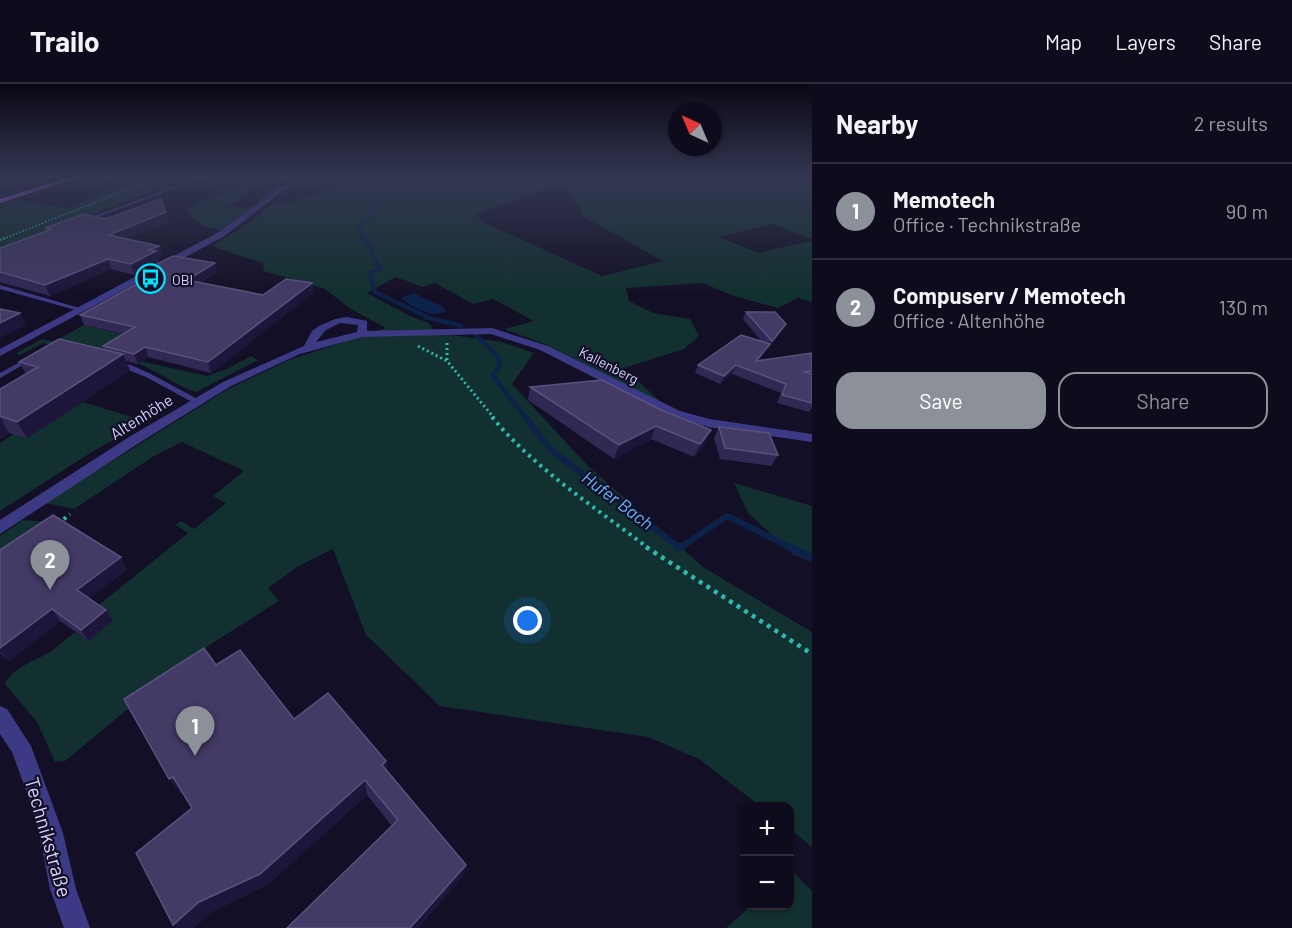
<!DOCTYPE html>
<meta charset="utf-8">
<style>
:root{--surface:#0e0b1c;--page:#1c1929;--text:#f1f3f6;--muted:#9b9ba3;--line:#2e2b3b;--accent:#8c9099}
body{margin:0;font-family:Barlow,sans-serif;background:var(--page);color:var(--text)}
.controls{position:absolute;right:18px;bottom:18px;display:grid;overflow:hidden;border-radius:12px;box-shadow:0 2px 4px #0004}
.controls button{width:54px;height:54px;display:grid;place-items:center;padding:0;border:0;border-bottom:2px solid var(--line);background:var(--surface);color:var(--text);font:30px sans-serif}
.compass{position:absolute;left:668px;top:18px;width:54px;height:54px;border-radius:50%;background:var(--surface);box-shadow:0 2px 4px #0004;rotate:316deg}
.you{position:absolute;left:528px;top:537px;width:21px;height:21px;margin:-15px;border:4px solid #fff;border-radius:50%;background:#1a73e8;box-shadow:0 0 0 9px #1a73e833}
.badge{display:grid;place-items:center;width:39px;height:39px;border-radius:50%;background:var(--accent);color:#fff;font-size:20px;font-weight:700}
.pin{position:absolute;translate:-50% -50px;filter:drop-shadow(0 2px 3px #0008)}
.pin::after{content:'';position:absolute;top:32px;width:21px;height:18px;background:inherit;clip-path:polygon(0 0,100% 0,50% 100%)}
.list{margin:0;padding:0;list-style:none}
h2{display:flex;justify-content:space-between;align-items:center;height:78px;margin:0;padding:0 24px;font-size:26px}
h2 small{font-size:20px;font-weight:400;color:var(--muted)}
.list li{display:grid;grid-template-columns:39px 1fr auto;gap:18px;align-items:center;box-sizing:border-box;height:96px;padding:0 24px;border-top:2px solid var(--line)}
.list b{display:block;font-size:22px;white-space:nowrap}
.list p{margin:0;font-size:20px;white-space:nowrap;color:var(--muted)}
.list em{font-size:20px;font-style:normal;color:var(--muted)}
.actions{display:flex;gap:12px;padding:18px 24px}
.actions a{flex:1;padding:14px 0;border:2px solid var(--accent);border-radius:18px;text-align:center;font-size:21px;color:var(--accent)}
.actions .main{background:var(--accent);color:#fff}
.map{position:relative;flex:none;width:812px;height:844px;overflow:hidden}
header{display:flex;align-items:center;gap:36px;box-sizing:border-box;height:84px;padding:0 30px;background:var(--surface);border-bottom:2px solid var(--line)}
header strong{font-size:28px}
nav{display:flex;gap:33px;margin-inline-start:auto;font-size:21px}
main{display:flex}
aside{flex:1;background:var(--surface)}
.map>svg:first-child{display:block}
.green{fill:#12302f;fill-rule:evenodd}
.water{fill:#0c2248}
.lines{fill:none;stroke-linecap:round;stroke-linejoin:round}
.stream-far4{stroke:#0c2248;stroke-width:3}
.stream-far3{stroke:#0c2248;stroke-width:4}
.stream-far2{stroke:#0c2248;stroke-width:4.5}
.stream-far1{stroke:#0c2248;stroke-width:6}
.stream{stroke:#0c2248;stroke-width:8}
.path-far4{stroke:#2fb8b0;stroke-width:1.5;stroke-dasharray:1.5 2;stroke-linecap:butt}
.path-far3{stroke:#2fb8b0;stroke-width:2;stroke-dasharray:1.5 2;stroke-linecap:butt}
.path-far2{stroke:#2fb8b0;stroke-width:3;stroke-dasharray:2 3;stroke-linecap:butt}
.path-far1{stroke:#2fb8b0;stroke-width:4;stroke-dasharray:3 4.5;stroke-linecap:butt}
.path{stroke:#2fb8b0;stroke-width:4.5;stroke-dasharray:4 5;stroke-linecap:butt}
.service{fill:#3d3a85;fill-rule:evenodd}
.minor{fill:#3d3a85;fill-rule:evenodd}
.tertiary{fill:#3d3a85;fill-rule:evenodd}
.primary{fill:#c25bff;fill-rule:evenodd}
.wall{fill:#312854}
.shaded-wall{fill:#1d163a}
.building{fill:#433a66;stroke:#5a527e;stroke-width:1.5}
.labels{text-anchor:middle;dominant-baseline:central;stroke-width:4.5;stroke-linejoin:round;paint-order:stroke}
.far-poi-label{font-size:14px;fill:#d9d4ff;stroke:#130f26;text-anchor:start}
.far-street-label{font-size:14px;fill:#d9d4ff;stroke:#130f26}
.street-label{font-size:16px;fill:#d9d4ff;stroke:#130f26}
.water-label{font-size:18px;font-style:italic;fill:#62b6ff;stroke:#130f26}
.near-street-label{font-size:20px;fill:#d9d4ff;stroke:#130f26}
</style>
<header>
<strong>Trailo</strong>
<nav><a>Map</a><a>Layers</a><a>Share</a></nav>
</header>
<main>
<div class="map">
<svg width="812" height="844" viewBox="0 0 812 844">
<rect width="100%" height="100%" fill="#130f26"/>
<g class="green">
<path d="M84,93H191L0,164V119L10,116L67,124L131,100Z"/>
<path d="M256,93L270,95L263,96L228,123L248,124L279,101L273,100L277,97L286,98L221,146C206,144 194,139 187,125L181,123L187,124L224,109L219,107H230L259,95Z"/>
<path d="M368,93H812V155L772,140L719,153L758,169L812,157V218L798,214L778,224L731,211L703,199L626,204L629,217L653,229L690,235L699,252L684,265L624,284L662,319L547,261L504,245L534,237L493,215L473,220L435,199L422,203L396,193L367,209L412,233L429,239L436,249L502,258L534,269L512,300L586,380L703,483L812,548V763L790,745V722H760L699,675L648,653L440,622L366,551L333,465L297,483L268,504L279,517L192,572L65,677L55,678L37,638L5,600C14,582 32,579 48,569C58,563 66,555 75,548L89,557L95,524L188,449L175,441L181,437L194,445L226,419L213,412L244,387L182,358L154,372L74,425L45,419L228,305L289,276L386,244L349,224L325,205L264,187L263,179L212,162L248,140L273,119H289ZM564,97L584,133L663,177L602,192L487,140L475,131Z"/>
<path d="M84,241L117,249L146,244L102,267L57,256Z"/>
<path d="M42,255L207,292L229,284L251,272L258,276L196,308C173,302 135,269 112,276L43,259L20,271L16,269Z"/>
<path d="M83,318L132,333L175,320L87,371L0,427V359L14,350L27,354Z"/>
<path d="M734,399L812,422V478L794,471L748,429Z"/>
<path d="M23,436L48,438L0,475V452Z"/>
<path d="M791,786L812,807V844H726L751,822H790Z"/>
</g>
<path class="water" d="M414,209L441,222L447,227C429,234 415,225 401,214Z"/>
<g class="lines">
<path class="stream-far4" d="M363,155L358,144L368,135L374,125L371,120L373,118L392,108L432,100L429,97L443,93"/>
<path class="stream-far3" d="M362,153L372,164L371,169L380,185L370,189L375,208L427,233"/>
<g class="stream-far2">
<path d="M424,232C434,237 448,237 461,242"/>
<path d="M476,251L497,272L500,281L493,292L526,334"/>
</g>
<path class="stream-far1" d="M525,333L551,366L680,464L727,432L792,464"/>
<g class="stream">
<path d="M678,463H682"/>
<path d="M789,463L812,474"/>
</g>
<path class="path-far4" d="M3,155L159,93"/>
<path class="path-far3" d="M0,156L7,153"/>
<g class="path-far2">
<path d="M447,259V277"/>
<path d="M418,262L447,277L494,334"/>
</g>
<g class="path-far1">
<path d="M492,333C535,385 595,423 648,464"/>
<path d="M58,440L70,430"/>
</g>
<path class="path" d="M646,463L812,570"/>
<g class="service">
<path d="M201,93H206L87,137L83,136Z"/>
<path d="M261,93H270L296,97L294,98Z"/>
<path d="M0,201L83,225L84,226L79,227L0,205Z"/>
<path d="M31,272L34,274L33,275L0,294V289Z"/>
<path d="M118,278L131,281L151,290L201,317L197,319H194L146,293L116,281L115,280Z"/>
</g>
<g class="minor">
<path d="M347,233L367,237V247L492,244L548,262L680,327L709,335L812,350V358L708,343L672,333L540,266L491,250L362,253L300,270L231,302L139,359L0,450V436L129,353L223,298L304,262L312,247L319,242L335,235ZM340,239L358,241L357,248L316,258L326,246Z"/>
<path d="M0,622L7,625L31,662L63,749L76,805L90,844H64L50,805L39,749L27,709L12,668L0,650Z"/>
</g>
<path class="tertiary" d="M299,93H306L283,107L223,153L0,272V265L217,149L279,104Z"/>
<path class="primary" d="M71,93H80L0,119V115Z"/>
</g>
<g class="wall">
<path d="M166,128L169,138L127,155L159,162L162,172L158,174L159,178L134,191L111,185L50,212L0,198V164L46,147L45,144L106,135Z"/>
<path d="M147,185L217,188L200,199L263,211L312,199L313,209L211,289L148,273L138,280L126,277L130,286L27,354L9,349L0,355V305L26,290L19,278L105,266L103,262L124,250L84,241L80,231L149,193Z"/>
<path d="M746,228L786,240L782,247L768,265V264L759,276L812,269V324L809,328L777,319L781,309L732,290L720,300L695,289L698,281L762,258L743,235Z"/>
<path d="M530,303L661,326L705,360L694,373L651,355L614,375L528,316Z"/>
<path d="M719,343L778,371L771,382L720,375L714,354Z"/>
<path d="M0,466L127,485L89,514L113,537L89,557L60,537L9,577L0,569Z"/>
<path d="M216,581L294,635L386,677L387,686L466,781L463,792L418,844H287L392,742L367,711L267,801L211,828L193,844H177L173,841L192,724L183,709L181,710Z"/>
</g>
<g class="shaded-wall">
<path d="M166,128L169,138L112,161L109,151Z"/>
<path d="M159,162L162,172L158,174L159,178L134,191L131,180L149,166Z"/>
<path d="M108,175L111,185L50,212L45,201Z"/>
<path d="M215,179L217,188L189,205L187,196Z"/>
<path d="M312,199L313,209L211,289L208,278Z"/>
<path d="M20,229L26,241L0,254V239Z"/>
<path d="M786,240L782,247L768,265L772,257Z"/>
<path d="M770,260L766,268L752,285L756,277Z"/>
<path d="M145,263L148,273L138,280L134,270Z"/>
<path d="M123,270L130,286L27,354L17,338Z"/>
<path d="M736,281L732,290L720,300L724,292Z"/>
<path d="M0,333L9,349L0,355Z"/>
<path d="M656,342L651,355L614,375L619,361Z"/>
<path d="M711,346L705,360L694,373L700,360Z"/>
<path d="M121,473L127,485L85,518L77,506Z"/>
<path d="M52,525L60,537L9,577L0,567V564Z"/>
<path d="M106,526L113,537L89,557L81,546Z"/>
<path d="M386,677L387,692L382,681Z"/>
<path d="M173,693L184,708L181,710L169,695Z"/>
<path d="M365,696L367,711L267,801L211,828L193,844H177L173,841L199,818Z"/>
<path d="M466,781L463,792L418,844H410Z"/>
</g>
<g class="building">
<path d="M161,115L166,128L109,151L159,162L149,166L156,167L131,180L108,175L45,201L0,188V164L52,145L45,144L84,130L106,135Z"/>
<path d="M173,172L215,179L187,196L263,211L286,195L312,199L208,278L145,263L134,270L103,262L135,243L80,231L159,188L147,185Z"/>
<path d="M0,225L20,229L0,239Z"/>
<path d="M746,228H775L786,240L772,257Z"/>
<path d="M741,251L770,260L756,277L812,269V287L803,288L812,290V319L782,311L786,300L736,281L724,292L698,281Z"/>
<path d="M59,255L123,270L17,338L0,332V305L38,283L19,278Z"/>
<path d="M602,296L661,326L711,346L700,360L656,342L619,361L530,303Z"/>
<path d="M719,343L769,349L778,371L725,364Z"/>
<path d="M53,431L121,473L77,506L106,526L81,546L52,525L0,564V466Z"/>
<path d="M204,564L216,581L240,566L294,635L328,609L386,677L382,681L466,781L410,844H287L398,736L365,696L260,790L199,818L173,841L136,769L192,724L173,693L169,695L124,615Z"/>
</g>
<linearGradient id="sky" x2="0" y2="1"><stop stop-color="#0a0815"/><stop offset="0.44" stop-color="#333752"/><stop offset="1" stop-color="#333752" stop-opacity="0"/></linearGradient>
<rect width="812" height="211" fill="url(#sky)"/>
<defs>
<symbol id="bus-ring" viewBox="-11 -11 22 22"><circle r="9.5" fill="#130f26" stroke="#00e5ff" stroke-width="1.5"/><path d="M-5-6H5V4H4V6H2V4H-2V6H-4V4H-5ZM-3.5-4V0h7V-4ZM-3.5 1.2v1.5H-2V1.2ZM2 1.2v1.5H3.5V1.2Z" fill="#00e5ff"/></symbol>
</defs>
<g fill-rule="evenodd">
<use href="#bus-ring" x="134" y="178" width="33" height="33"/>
</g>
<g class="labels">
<g class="far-poi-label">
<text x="172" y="195">OBI</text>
</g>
<g class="far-street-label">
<text transform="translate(609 281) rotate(27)">Kallenberg</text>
</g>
<g class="street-label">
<text transform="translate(141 332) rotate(-32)">Altenhöhe</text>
</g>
<g class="water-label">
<text transform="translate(618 416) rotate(37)">Hufer Bach</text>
</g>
<g class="near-street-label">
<text transform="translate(49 753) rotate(74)">Technikstraße</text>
</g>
</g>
</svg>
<div class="controls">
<button>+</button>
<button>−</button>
</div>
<svg class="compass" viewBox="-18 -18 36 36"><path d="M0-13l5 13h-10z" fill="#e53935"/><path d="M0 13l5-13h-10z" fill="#9b9ba3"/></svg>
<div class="you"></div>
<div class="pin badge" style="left:195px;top:672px">1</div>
<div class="pin badge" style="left:50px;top:506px">2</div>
</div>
<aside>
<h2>Nearby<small>2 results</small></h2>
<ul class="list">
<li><span class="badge">1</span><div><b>Memotech</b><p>Office · Technikstraße</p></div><em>90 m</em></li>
<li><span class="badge">2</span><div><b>Compuserv / Memotech</b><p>Office · Altenhöhe</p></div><em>130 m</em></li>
</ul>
<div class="actions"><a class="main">Save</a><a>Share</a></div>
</aside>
</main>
